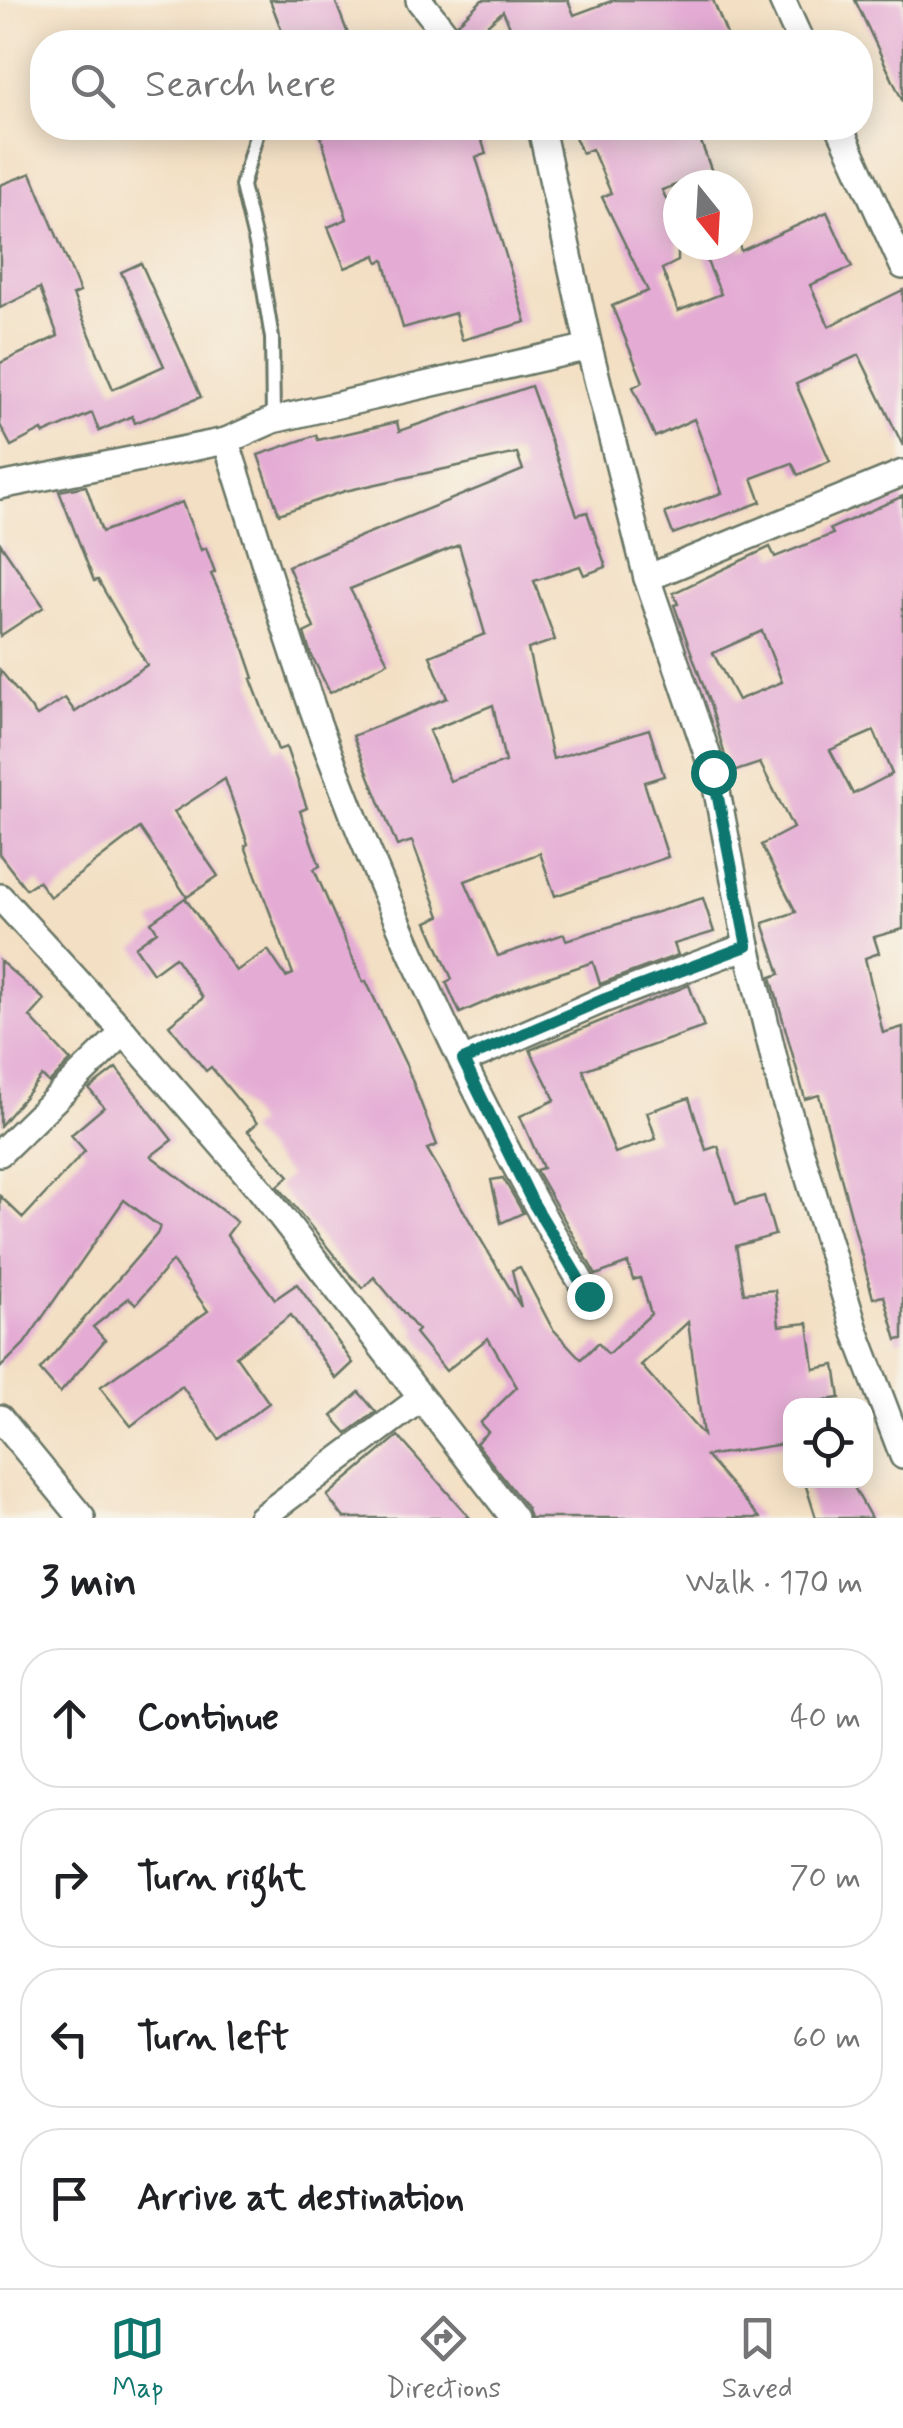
<!DOCTYPE html>
<meta charset="utf-8">
<style>
:root{--surface:#fff;--page:#f6f6f6;--text:#202124;--muted:#757577;--line:#e0e0e0;--accent:#0f766e}
body{margin:0;font-family:Mynerve,sans-serif;background:var(--page);color:var(--text)}
.controls{position:absolute;right:30px;bottom:30px;display:grid;overflow:hidden;border-radius:20px;box-shadow:0 5px 25px #0003}
.controls button{width:90px;height:90px;display:grid;place-items:center;padding:0;border:0;border-bottom:2px solid var(--line);background:var(--surface);color:var(--text);font:50px sans-serif}
.compass{position:absolute;left:663px;top:170px;width:90px;height:90px;border-radius:50%;background:var(--surface);box-shadow:0 5px 25px #0003;rotate:162deg}
.stop{position:absolute;width:30px;height:30px;margin:-22px;border:8px solid #0f766e;border-radius:50%;background:#fff}
.stop.end{background:#0f766e;border-color:#fff;box-shadow:0 2px 10px #0008}
.list{margin:0;padding:0;list-style:none}
h2{display:flex;justify-content:space-between;align-items:center;height:130px;margin:0;padding:0 40px;font-size:42px}
h2 small{font-size:32px;font-weight:400;color:var(--muted)}
.list li{display:grid;grid-template-columns:65px 1fr auto;gap:30px;align-items:center;box-sizing:border-box;height:140px;margin:0 20px 20px;padding:0 20px;border:2px solid var(--line);border-radius:40px}
.list b{display:block;font-size:38px;white-space:nowrap}
.list em{font-size:32px;font-style:normal;color:var(--muted)}
.icon{flex:none;width:55px;height:55px;fill:none;stroke:currentColor;stroke-width:2;stroke-linecap:round;stroke-linejoin:round}
.map{position:relative;flex:none;width:903px;height:1518px;overflow:hidden}
.search{position:absolute;background:var(--surface);box-shadow:0 5px 25px #0003;left:30px;right:30px;top:30px;height:110px;display:flex;align-items:center;gap:25px;box-sizing:border-box;padding:0 35px;border-radius:40px;color:var(--muted);font-size:38px}
.sheet{height:770px;background:var(--surface)}
nav{display:flex;justify-content:space-around;align-items:center;box-sizing:border-box;height:140px;border-top:2px solid var(--line);background:var(--surface);font-size:28px;color:var(--muted)}
nav a{display:grid;justify-items:center;gap:5px}
nav .on{color:var(--accent)}
.map>svg:first-child{display:block}
.building{fill:#e4acd4;fill-rule:evenodd}
.lines{fill:none;stroke-linecap:round;stroke-linejoin:round}
.service-casing{stroke:#697666;stroke-width:18}
.minor-casing{stroke:#697666;stroke-width:30}
.service{stroke:#fff;stroke-width:12}
.minor{stroke:#fff;stroke-width:25}
.route{stroke:#0f766e;stroke-width:12}
</style>
<div class="map">
<svg width="903" height="1518" viewBox="0 0 903 1518">
<rect width="100%" height="100%" fill="#f7f3e8"/>
<filter id="ink" filterUnits="userSpaceOnUse"><feTurbulence type="fractalNoise" baseFrequency=".01" numOctaves="2"/><feDisplacementMap in="SourceGraphic" scale="20" xChannelSelector="R" yChannelSelector="G"/><feConvolveMatrix kernelMatrix="1 2 1 2 8 2 1 2 1" color-interpolation-filters="sRGB"/></filter>
<filter id="wash" filterUnits="userSpaceOnUse"><feTurbulence type="fractalNoise" baseFrequency=".0048" numOctaves="4" result="noise"/><feDisplacementMap in="SourceGraphic" scale="40" xChannelSelector="R" yChannelSelector="G"/><feGaussianBlur stdDeviation="2.25" result="paint"/><feColorMatrix in="noise" values="0 0 0 0 0 0 0 0 0 0 0 0 0 0 0 0 0 1.4 0 .05"/><feComposite in="paint" operator="in"/></filter>
<g filter="url(#wash)">
<rect width="100%" height="100%" fill="#f3dfc3"/>
<g id="blocks">
<g class="building">
<path d="M270,0H335L351,42H286Z"/>
<path d="M482,0H568L574,15L614,0H713L730,42H517L503,11L468,42L458,23Z"/>
<path d="M855,0H903V102Z"/>
<path d="M318,128H478L486,154L476,157L526,322L462,340L455,313L403,328L384,260L378,262L376,255L345,268L328,227L347,219Z"/>
<path d="M571,128H696L712,172L662,190L678,224V261L662,269L678,311L721,294L700,245H739L741,251L827,212L852,267L810,285L829,326L903,290V446L859,355L796,384L830,461L798,475L792,463L752,478L761,502L673,534L665,513L722,493L694,419L655,437L633,387L643,382L612,306L648,291L602,197L611,193L592,149L582,153Z"/>
<path d="M31,173L80,292L73,295L113,389L164,366L121,272L141,263L201,397L135,423L132,416L99,431L92,413L44,434L42,430L11,446L0,425V363L58,336L40,288L0,308V185Z"/>
<path d="M531,386L577,515L587,512L606,567L584,575L580,566L534,581L555,640L528,649L553,759L649,729L664,776L644,782L668,857L555,896L540,853L465,881L498,956L564,934L566,940L703,898L714,932L674,944L678,955L600,984L593,962L524,985L460,1013L446,982L452,979L427,922L440,916L412,841L397,846L353,736L447,698L430,656L485,634L459,545L350,589L388,662L330,693L310,652L304,633L314,628L288,566L523,470L517,453L345,491L279,514L258,455L316,435L318,440L397,422L399,431ZM493,705L505,762L450,781L429,731Z"/>
<path d="M86,486L102,532L182,502L201,550L206,548L215,572L211,574L239,634L254,678L251,679L278,750L286,747L307,808L300,811L320,866L314,869L363,982L366,981L407,1067L437,1145L427,1149L521,1307L512,1270L520,1267L552,1328L581,1359L598,1343L608,1354L651,1314L640,1278L633,1280L628,1263L596,1275L536,1170L543,1168L520,1116L555,1100L530,1050L689,985L704,1027L583,1070L615,1153L656,1139L647,1112L689,1098L706,1150L718,1146L736,1204L764,1196L775,1235L736,1246L744,1293L775,1290L779,1326L808,1323L814,1369L835,1365L840,1398L790,1405V1443L706,1456L760,1518H530L527,1508L476,1443L488,1432L480,1423L517,1387L488,1338L446,1371L415,1333L418,1330L374,1277L363,1288L350,1275L278,1186L289,1176L248,1131L257,1123L211,1067L206,1071L169,1025L203,998L175,957L153,973L135,947L157,931L151,922L185,898L236,971L268,950L286,977L293,974L245,846L248,844L225,779L174,812L218,876L187,897L140,828L50,897L38,881L26,889L0,855V670L37,716L65,698L75,712L147,665L98,580L94,581L59,491ZM688,1322L703,1435L641,1365Z"/>
<path d="M903,496V929L874,937L879,953L865,958L883,1033L903,1027V1339L897,1340L884,1296L873,1298L819,1095L805,1099L771,977L780,974L763,923L796,912L761,845L793,828L760,763L730,773L711,707L674,605L678,604L673,593L770,547L775,557L833,534L830,529ZM762,631L782,682L738,700L713,653ZM874,731L892,774L853,794L830,750Z"/>
<path d="M0,543L44,607L0,636Z"/>
<path d="M0,961L45,1000L30,1017L71,1061L49,1083L42,1076L0,1126Z"/>
<path d="M116,1068L172,1140L151,1156L237,1222L227,1235L275,1299L297,1284L353,1363L336,1379L291,1315L236,1356L269,1403L219,1439L182,1386L131,1426L100,1387L208,1311L172,1261L136,1304L129,1298L93,1327L105,1340L60,1393L40,1370L157,1234L160,1227L124,1200L24,1344L0,1368V1196L23,1218L85,1151L71,1135L104,1107L89,1089Z"/>
<path d="M503,1178L523,1213L501,1223L491,1180Z"/>
<path d="M359,1392L376,1412L347,1433L332,1416Z"/>
<path d="M398,1436L470,1518H344L327,1496Z"/>
<path d="M804,1480H850L871,1518H816Z"/>
</g>
</g>
</g>
<g filter="url(#ink)">
<use href="#blocks" fill-opacity="0" stroke="#697666" stroke-width="2.5"/>
<g class="lines">
<defs>
<path id="service" d="M258,128L242,186L257,248L272,338L273,420"/>
<g id="minor">
<path d="M419,0L452,42"/>
<path d="M782,0L801,42"/>
<path d="M541,128L589,347L647,578L713,771L747,946L781,1087L856,1333L903,1456"/>
<path d="M840,128L903,266"/>
<path d="M226,441C257,536 285,634 320,729C391,920 483,1121 589,1295"/>
<path d="M0,486L226,441L273,420L589,347"/>
<path d="M647,578L903,473"/>
<path d="M0,897L124,1032L260,1189L514,1518"/>
<path d="M463,1061L605,999L747,946"/>
<path d="M0,1153L124,1032"/>
<path d="M0,1418L82,1518"/>
<path d="M261,1518L420,1399"/>
</g>
</defs>
<use href="#service" class="service-casing"/>
<use href="#minor" class="minor-casing"/>
<use href="#service" class="service"/>
<use href="#minor" class="minor"/>
</g>
</g>
<g class="lines" filter="url(#ink)">
<path class="route" d="M589,1296L532,1201L463,1060L605,999L747,946L713,772"/>
</g>
</svg>
<div class="controls">
<button><svg class="icon" aria-label="locate" viewBox="0 0 24 24"><circle cx="12" cy="12" r="6"/><path d="M12 2v4M12 18v4M2 12h4M18 12h4"/></svg></button>
</div>
<svg class="compass" viewBox="-18 -18 36 36"><path d="M0-13l5 13h-10z" fill="#e53935"/><path d="M0 13l5-13h-10z" fill="#757577"/></svg>
<div class="stop" style="left:713px;top:772px"></div>
<div class="stop end" style="left:589px;top:1296px"></div>
<div class="search"><svg class="icon" aria-label="search" viewBox="0 0 24 24"><circle cx="10" cy="10" r="6"/><path d="M15 15l6 6"/></svg>Search here</div>
</div>
<section class="sheet">
<h2>3 min<small>Walk · 170 m</small></h2>
<ul class="list">
<li><svg class="icon" aria-label="ahead" viewBox="0 0 24 24"><path d="M12 20V5M6 11l6-6 6 6"/></svg><div><b>Continue</b></div><em>40 m</em></li>
<li><svg class="icon" aria-label="right" viewBox="0 0 24 24"><path d="M7 20v-9h11M14 6l5 5-5 5"/></svg><div><b>Turn right</b></div><em>70 m</em></li>
<li><svg class="icon" aria-label="left" viewBox="0 0 24 24"><path d="M17 20v-9H6M10 6l-5 5 5 5"/></svg><div><b>Turn left</b></div><em>60 m</em></li>
<li><svg class="icon" aria-label="arrive" viewBox="0 0 24 24"><path d="M6 21V4h12l-3 4 3 4H6"/></svg><div><b>Arrive at destination</b></div></li>
</ul>
</section>
<nav>
<a class="on"><svg class="icon" aria-label="map" viewBox="0 0 24 24"><path d="M3 6l6-2 6 2 6-2v14l-6 2-6-2-6 2zM9 4v14M15 6v14"/></svg>Map</a>
<a><svg class="icon" aria-label="directions" viewBox="0 0 24 24"><path d="M12 3l9 9-9 9-9-9zM9 14v-3h6M13 9l2 2-2 2"/></svg>Directions</a>
<a><svg class="icon" aria-label="saved" viewBox="0 0 24 24"><path d="M7 4h10v16l-5-4-5 4z"/></svg>Saved</a>
</nav>
